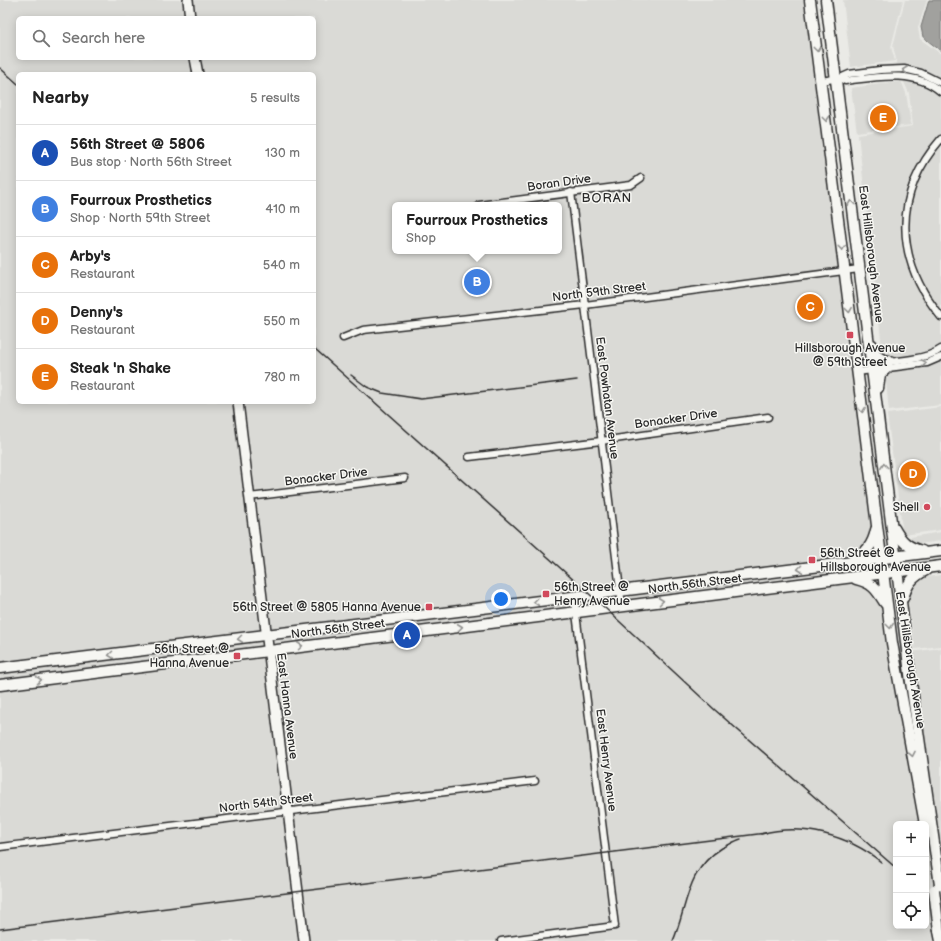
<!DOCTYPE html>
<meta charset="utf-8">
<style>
:root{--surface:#fff;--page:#f2f2f2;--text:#222;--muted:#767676;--line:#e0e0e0;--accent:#d93025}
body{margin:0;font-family:"Balsamiq Sans",sans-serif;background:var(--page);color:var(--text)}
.controls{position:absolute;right:12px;bottom:12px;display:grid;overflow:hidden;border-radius:6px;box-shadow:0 2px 10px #0003}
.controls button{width:36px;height:36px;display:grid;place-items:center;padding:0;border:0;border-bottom:1px solid var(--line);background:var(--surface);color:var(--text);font:20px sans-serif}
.you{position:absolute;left:501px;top:599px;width:14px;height:14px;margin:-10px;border:3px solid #fff;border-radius:50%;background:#1a73e8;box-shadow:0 0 0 6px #1a73e833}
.badge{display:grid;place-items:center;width:26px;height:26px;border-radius:50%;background:var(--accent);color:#fff;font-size:13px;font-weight:700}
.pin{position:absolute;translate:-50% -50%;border:2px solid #fff;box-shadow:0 1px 4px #0006}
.popup{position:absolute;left:392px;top:202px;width:170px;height:52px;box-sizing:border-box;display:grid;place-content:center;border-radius:6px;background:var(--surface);filter:drop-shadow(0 1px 3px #0005);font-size:13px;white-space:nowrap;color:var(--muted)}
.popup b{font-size:15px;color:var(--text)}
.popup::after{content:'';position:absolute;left:50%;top:100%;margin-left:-8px;border:8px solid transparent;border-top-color:var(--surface)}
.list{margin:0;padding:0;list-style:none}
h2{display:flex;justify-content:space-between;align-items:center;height:52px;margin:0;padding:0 16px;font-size:17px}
h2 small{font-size:13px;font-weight:400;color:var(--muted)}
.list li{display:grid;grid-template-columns:26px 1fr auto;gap:12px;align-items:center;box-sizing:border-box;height:56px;padding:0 16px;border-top:1px solid var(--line)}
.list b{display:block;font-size:15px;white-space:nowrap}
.list p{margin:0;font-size:13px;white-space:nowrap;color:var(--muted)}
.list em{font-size:13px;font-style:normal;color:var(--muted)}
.icon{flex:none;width:22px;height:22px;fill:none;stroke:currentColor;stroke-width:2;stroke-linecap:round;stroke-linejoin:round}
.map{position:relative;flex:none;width:941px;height:941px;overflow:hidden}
.search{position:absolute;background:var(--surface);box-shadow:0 2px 10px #0003;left:16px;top:16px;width:300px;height:44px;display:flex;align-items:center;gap:10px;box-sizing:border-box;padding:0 14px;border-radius:6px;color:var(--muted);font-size:15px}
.panel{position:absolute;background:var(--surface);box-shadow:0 2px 10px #0003;left:16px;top:72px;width:300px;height:332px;border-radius:6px}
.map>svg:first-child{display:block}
.built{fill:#dadad6;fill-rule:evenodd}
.water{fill:#a1a19e;stroke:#727270}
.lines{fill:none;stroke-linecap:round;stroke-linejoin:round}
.street-casing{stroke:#2b2b2b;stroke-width:9}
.secondary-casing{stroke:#2b2b2b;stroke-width:12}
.primary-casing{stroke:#2b2b2b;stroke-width:13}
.street{stroke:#f6f6f2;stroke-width:6}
.secondary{stroke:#f6f6f2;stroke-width:9}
.primary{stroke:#f6f6f2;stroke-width:10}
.rail{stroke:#2b2b2b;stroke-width:1.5}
.primary-bridge-casing{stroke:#2b2b2b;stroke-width:13;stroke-linecap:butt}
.primary-bridge{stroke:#f6f6f2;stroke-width:10}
.oneway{stroke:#90908e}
.poi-dot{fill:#d1495b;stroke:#f6f6f2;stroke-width:1.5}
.labels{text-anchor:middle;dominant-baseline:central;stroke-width:3;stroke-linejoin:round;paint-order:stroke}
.street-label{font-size:12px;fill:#2b2b2b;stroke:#f6f6f2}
.poi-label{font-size:12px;fill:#2b2b2b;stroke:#f6f6f2;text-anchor:end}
.neighbourhood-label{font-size:13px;letter-spacing:1px;fill:#2b2b2b;stroke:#f6f6f2}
</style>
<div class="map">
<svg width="941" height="941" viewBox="0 0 941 941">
<rect width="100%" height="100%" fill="#eaeae6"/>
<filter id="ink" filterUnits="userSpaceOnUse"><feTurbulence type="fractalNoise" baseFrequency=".025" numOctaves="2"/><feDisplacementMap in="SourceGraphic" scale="8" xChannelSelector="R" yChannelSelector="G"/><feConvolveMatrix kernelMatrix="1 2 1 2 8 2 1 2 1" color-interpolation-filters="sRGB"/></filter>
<g filter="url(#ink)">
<g class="built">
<path d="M0,0H806L887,655L941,648V941H0ZM18,18H314V58H18ZM18,74H314V402H18ZM395,205H559V251H395ZM896,824H926V926H896Z"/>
<path d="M843,0H903L891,47L895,61L851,67Z"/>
<path d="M905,0H927L918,28L920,39L941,54V79L922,70L851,71L850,69L897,63L893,46Z"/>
<path d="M903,80L923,84L941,96V135L919,163L912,179L903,210L901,235L906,257L914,282L928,305L941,322V345L934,351L923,354L889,358L883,357L858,134L913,126L909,93Z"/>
<path d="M901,81L906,93L911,125L857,132L851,88Z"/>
<path d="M941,143V312L920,280L911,256L907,235L909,211L917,180L924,166Z"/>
<path d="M941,361V405L889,411L885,373L888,370L928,365Z"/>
<path d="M941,407V530L903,535L887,414Z"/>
<path d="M941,532V541L911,545L904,538Z"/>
<path d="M941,575V646L915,649L907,596L909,588L920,578Z"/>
</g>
<path class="water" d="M929,0H941V51L923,37L921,27Z"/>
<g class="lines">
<defs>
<g id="street">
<path d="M840,78L845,81C876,77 915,69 941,92"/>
<path d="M821,81L840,78L849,74L880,70L904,69L921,73L941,83"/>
<path d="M941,139C892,195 895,260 941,317"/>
<path d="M571,192L622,606"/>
<path d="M479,205L631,185L641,178"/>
<path d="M343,338L363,330L585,305L859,269"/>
<path d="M857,365C879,362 924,362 941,349"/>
<path d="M857,372L927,363L941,357"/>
<path d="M469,457L601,441L768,417"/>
<path d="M249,497L405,478"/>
<path d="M0,847L535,781"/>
<path d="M501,941L615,926L574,597"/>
</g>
<g id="secondary">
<path d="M188,0L190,18"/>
<path d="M195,58L198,74"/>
<path d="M238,402L304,941"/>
</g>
<g id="primary">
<path d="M810,0L892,643L925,824"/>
<path d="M826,0L911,682L941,892"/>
<path d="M872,345C875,356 878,359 889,361"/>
<path d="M878,388L880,374L887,368"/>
<path d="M894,528C901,541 908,548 922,551"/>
<path d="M853,560C866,553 873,545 876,530"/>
<path d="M856,579C872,583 876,588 885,603"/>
<path d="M903,598C907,584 912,577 926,570"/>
<path d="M0,668L941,551"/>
<path d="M0,685L941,566"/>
<path d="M939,931L941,941"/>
</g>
</defs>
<use href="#street" class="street-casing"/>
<use href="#secondary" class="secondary-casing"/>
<use href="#primary" class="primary-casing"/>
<use href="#street" class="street"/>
<use href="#secondary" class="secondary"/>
<use href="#primary" class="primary"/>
<g class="rail">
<path d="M0,68L18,84"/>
<path d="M314,348L605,608L715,710L896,868"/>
<path d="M351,375L367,387L382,393L421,399L577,380"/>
<path d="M761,834C802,823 848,835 881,862"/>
<path d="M926,895L941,909"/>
<path d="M0,929L766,833"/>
<path d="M673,941C688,906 685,871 722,848C729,845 734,841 741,839"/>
</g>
<defs>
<path id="primary-bridge" d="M934,890L939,931"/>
</defs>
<use href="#primary-bridge" class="primary-bridge-casing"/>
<use href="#primary-bridge" class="primary-bridge"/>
</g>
<defs><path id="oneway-chevron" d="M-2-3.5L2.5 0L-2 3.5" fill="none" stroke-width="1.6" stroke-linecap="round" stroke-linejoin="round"/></defs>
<g class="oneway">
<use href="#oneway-chevron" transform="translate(817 49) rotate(83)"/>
<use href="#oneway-chevron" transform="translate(905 70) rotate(-173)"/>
<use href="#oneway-chevron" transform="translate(826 119) rotate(83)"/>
<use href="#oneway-chevron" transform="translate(851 203) rotate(-97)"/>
<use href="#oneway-chevron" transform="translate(842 248) rotate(83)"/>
<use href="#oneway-chevron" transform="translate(849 310) rotate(83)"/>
<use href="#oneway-chevron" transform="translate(924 363) rotate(-9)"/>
<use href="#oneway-chevron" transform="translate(862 410) rotate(83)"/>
<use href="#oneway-chevron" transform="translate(884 466) rotate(-97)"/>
<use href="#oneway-chevron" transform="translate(800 569) rotate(173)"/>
<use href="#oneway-chevron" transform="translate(661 601) rotate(-7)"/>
<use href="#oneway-chevron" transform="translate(536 602) rotate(173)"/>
<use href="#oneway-chevron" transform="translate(890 626) rotate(83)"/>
<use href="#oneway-chevron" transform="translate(460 627) rotate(-7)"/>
<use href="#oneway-chevron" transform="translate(240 639) rotate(173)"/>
<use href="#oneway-chevron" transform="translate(300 646) rotate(-7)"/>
<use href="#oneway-chevron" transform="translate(111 655) rotate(173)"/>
<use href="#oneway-chevron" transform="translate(39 680) rotate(-7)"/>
<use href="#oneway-chevron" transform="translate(912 754) rotate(79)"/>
</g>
</g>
<g class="poi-dot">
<rect x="846" y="331" width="8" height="8" rx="2"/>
<circle cx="927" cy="507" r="4"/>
<rect x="808" y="556" width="8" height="8" rx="2"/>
<rect x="542" y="590" width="8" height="8" rx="2"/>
<rect x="425" y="603" width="8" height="8" rx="2"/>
<rect x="233" y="652" width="8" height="8" rx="2"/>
</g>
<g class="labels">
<g class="street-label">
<text transform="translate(559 183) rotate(-8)">Boran Drive</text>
<text transform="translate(871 254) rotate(83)">East Hillsborough Avenue</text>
<text transform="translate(599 292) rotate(-7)">North 59th Street</text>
<text transform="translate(607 398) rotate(83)">East Powhatan Avenue</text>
<text transform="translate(676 419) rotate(-8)">Bonacker Drive</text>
<text transform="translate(326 477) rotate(-7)">Bonacker Drive</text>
<text transform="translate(695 584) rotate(-7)">North 56th Street</text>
<text transform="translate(338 629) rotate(-7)">North 56th Street</text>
<text transform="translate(910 660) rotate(81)">East Hillsborough Avenue</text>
<text transform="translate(287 706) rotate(83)">East Hanna Avenue</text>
<text transform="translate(606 760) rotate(83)">East Henry Avenue</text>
<text transform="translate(266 803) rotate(-7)">North 54th Street</text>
</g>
<g class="poi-label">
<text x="850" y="348" text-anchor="middle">Hillsborough Avenue<tspan x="850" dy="14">@ 59th Street</tspan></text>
<text x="919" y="507">Shell</text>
<text x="820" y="553" text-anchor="start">56th Street @<tspan x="820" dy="14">Hillsborough Avenue</tspan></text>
<text x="554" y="587" text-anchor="start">56th Street @<tspan x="554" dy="14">Henry Avenue</tspan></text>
<text x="421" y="607">56th Street @ 5805 Hanna Avenue</text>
<text x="229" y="649">56th Street @<tspan x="229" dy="14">Hanna Avenue</tspan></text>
</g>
<g class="neighbourhood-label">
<text x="607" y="198">BORAN</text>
</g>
</g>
</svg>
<div class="controls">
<button>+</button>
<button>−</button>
<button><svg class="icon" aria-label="locate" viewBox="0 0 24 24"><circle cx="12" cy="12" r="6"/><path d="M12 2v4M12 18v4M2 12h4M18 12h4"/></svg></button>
</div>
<div class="you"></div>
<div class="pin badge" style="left:407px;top:635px;background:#1a4fb4">A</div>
<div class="pin badge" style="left:477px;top:282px;background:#3f7fe0">B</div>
<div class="popup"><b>Fourroux Prosthetics</b>Shop</div>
<div class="pin badge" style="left:810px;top:307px;background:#e8710a">C</div>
<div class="pin badge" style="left:913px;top:474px;background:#e8710a">D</div>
<div class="pin badge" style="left:883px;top:118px;background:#e8710a">E</div>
<div class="search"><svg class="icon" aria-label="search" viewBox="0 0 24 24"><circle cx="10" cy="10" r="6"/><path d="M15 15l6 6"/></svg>Search here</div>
<section class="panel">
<h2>Nearby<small>5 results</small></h2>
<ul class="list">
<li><span class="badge" style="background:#1a4fb4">A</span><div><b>56th Street @ 5806</b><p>Bus stop · North 56th Street</p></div><em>130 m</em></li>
<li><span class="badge" style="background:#3f7fe0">B</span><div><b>Fourroux Prosthetics</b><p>Shop · North 59th Street</p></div><em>410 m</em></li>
<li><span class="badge" style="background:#e8710a">C</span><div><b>Arby's</b><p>Restaurant</p></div><em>540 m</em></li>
<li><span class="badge" style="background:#e8710a">D</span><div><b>Denny's</b><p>Restaurant</p></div><em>550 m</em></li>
<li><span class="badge" style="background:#e8710a">E</span><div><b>Steak 'n Shake</b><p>Restaurant</p></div><em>780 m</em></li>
</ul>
</section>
</div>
